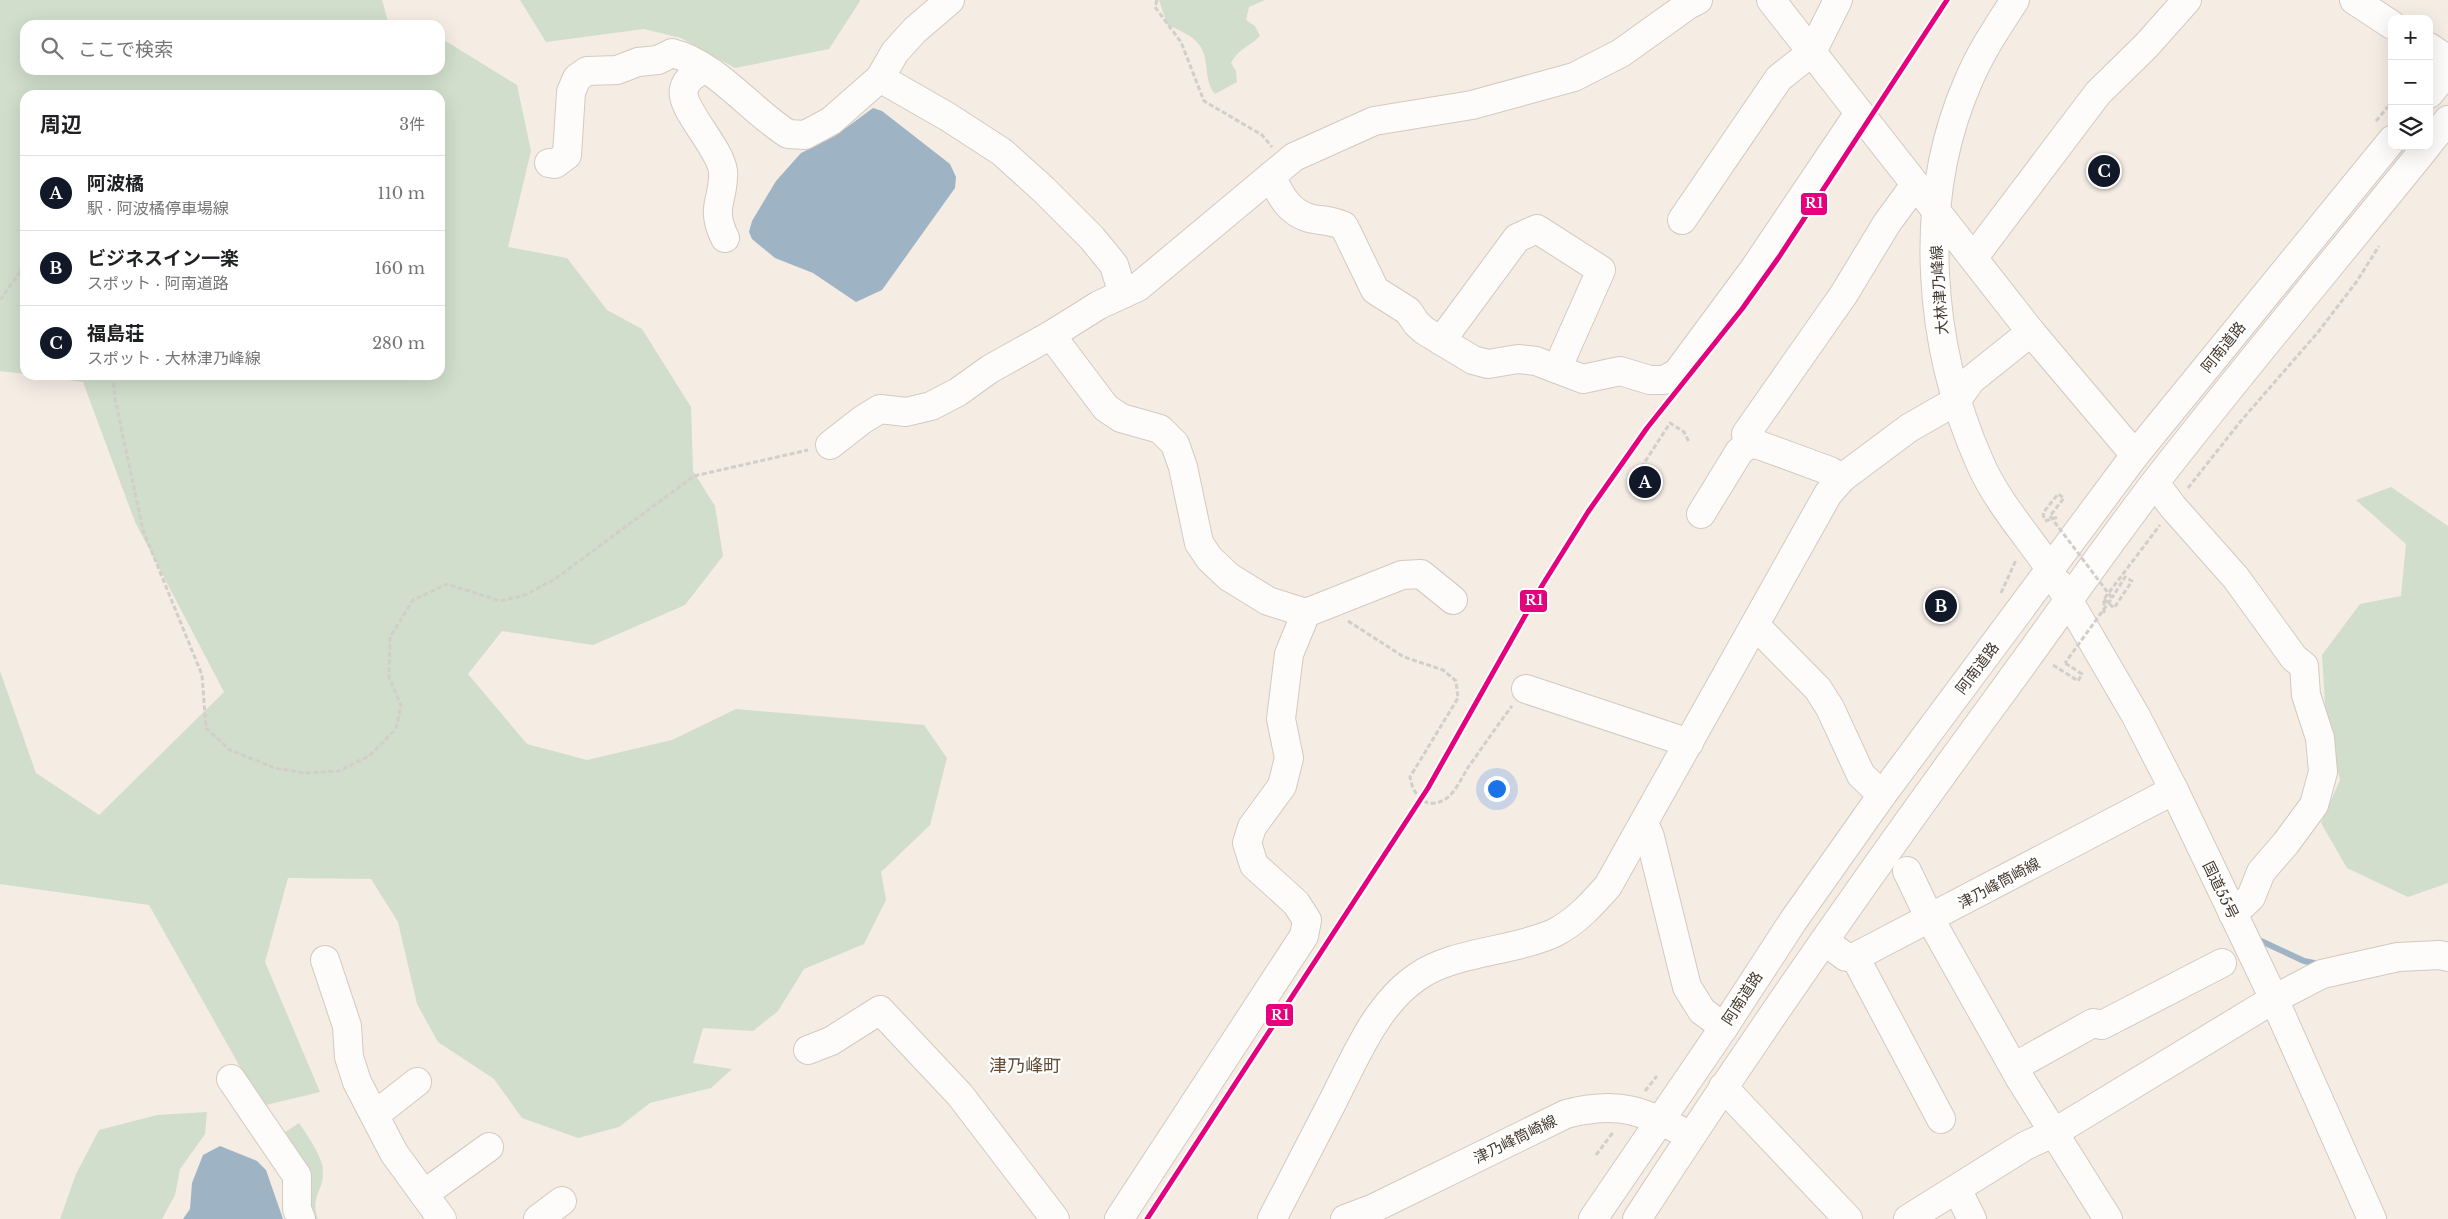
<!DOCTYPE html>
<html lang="ja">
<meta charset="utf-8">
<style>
:root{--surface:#fff;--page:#f6f6f6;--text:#202124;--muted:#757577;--line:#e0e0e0;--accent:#111827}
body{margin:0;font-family:"Libre Baskerville","Noto Sans JP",serif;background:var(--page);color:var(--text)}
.controls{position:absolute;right:15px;top:15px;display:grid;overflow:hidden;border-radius:10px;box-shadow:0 5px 20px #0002}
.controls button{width:45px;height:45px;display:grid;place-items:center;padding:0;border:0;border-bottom:1px solid var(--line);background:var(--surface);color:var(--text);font:25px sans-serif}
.you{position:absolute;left:1496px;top:788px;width:18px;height:18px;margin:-12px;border:4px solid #fff;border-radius:50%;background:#1a73e8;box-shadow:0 0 0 8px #1a73e833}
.badge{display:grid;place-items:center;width:32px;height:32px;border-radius:50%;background:var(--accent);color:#fff;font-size:16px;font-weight:700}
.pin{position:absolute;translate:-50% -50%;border:2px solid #fff;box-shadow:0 1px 5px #0006}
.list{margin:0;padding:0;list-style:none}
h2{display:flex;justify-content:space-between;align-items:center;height:65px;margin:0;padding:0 20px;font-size:21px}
h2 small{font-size:16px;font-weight:400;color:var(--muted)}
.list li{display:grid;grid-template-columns:32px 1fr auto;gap:15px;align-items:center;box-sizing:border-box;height:75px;padding:0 20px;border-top:1px solid var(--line)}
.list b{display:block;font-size:19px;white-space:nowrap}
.list p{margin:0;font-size:16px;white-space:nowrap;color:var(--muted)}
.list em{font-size:16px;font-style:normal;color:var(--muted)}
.icon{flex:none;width:28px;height:28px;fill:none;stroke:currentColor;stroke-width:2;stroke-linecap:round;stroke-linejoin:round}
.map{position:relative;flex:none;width:2448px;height:1219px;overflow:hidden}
.search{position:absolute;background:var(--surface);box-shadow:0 5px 20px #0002;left:20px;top:20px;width:425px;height:55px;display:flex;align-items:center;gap:12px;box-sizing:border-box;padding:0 18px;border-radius:15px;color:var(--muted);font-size:19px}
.panel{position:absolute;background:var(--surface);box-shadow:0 5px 20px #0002;left:20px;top:90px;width:425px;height:290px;border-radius:15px}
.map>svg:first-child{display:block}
.green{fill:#d1decb}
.water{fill:#9eb3c4}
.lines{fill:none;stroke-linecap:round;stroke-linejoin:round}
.stream{stroke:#9eb3c4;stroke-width:6}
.minor-casing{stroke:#d3c9c1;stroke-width:30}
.major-casing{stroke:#d3c9c1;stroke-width:30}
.highway-casing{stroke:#d3c9c1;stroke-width:30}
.path{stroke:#d2ceca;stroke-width:3;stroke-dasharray:5 2.5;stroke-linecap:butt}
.minor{stroke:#fefcfb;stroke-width:28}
.major{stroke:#fefcfb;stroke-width:28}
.highway{stroke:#fefcfb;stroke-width:28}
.path-bridge{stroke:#d2ceca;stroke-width:3;stroke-dasharray:5 2.5;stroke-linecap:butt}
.rail-1-casing{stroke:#fff;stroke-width:9}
.rail-1{stroke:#e5007d;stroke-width:5}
.labels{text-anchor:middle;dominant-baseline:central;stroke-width:4.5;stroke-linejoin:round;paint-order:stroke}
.street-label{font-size:15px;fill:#42372d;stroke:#fff}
.quarter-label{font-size:18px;fill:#634b36;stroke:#fff}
.line-badge{stroke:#fff;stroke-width:2}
.badge-label{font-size:14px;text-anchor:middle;font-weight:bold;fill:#fff}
</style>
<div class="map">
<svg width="2448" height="1219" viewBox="0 0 2448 1219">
<rect width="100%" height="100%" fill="#f5ece4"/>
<g class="green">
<path d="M0,0H382L389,25H25V70H440V40H444L517,85L531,151L508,247L567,258L607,310L642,329L691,407L693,471L715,506L723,556L685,605L593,645L502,631L468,674L527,744L587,760L672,740L736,709L924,725L947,758L930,825L881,872L886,900L864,944L804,969L778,1011L753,1031L703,1028L693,1063L732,1069L711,1088L650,1103L619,1127L578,1138L522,1118L494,1079L438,1042L417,1004L398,922L371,879L288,878L265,962L320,1092L262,1106L149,905L0,884V671L36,773L99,815L224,692L135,522L83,382L31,375H440V95H25V374L0,371Z"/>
<path d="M520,0H860V1L829,49L735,68L681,38L644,29L546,42Z"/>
<path d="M1159,0H1265L1249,7L1246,20L1255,26L1260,36C1248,48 1239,48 1231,63L1236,71L1237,82L1215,94C1203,80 1210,60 1200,46C1193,35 1178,30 1167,24Z"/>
<path d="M2391,487L2448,526V883L2408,897L2347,868L2321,823L2340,780L2326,720L2322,655L2360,604L2401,596L2406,544L2356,500Z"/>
<path d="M207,1112L205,1134L180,1169L175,1195L162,1219H60L76,1174L99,1130L157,1115Z"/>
<path d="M299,1123C307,1135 324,1158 323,1173C323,1192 310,1196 318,1219H289L286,1186L266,1145Z"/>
</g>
<g class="water">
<path d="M873,108L882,111L950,164L956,177L955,188L882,290L856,302L813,273L775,258L752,239L749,232L752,221L776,181L801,153L835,136Z"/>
<path d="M220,1146L257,1161L266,1170L283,1219H183L190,1209L192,1183L203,1155Z"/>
</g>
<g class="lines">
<path class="stream" d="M2261,941L2304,961L2314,963"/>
<defs>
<g id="minor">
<path d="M950,0L915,30L895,52L880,78L948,117L1002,152L1043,189L1092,238L1114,265L1123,294"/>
<path d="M1771,0L2031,332L2135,455"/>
<path d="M2354,0L2392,25"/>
<path d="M2429,47L2448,60"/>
<path d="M705,69C697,73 686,78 684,89C679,108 720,147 723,171C725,199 709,206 725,238"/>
<path d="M549,163L555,164L567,155L571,92L577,78L587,71L617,70L638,62L658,60L672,53C716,64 750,110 788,134L805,135L831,121L880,78"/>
<path d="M1271,176C1280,194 1288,212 1309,218C1321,221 1332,220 1344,226L1375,290L1408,311L1417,324L1425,331L1473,360L1488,364L1518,359L1536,361L1583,379L1620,371L1650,380H1664L1677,373L1754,269L1859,113"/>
<path d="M1682,220L1779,78L1812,52L1838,0"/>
<path d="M1974,257L2098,93L2146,46L2187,0"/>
<path d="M1051,335L1106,408L1121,418L1160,429L1175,444L1183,467L1199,543L1209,558L1229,577L1268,601L1306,613L1289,654L1281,719L1289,758L1282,786L1252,827L1247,843L1254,865L1296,903L1307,920L1304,936L1119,1219"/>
<path d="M1441,341L1517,238L1537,229L1601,270L1557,369"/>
<path d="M1956,401L1971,380L2031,332"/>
<path d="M830,445L862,420L880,409L906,412L931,406L958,392L990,369L1051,335L1099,305L1138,287L1294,157L1374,121L1472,105L1574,77L1621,53L1688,5L1698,0"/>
<path d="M2155,483L2173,507L2236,578L2294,658L2304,666L2306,695L2320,738L2323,772L2314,805L2286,843L2261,872L2251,897L2233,914"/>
<path d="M1701,514L1739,452L1748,444L1746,434L1844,294L1887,223L1915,185"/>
<path d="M1306,613L1402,575L1421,574L1453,600"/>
<path d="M1755,625L1818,689L1830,708L1861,775L1882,795"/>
<path d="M1526,689L1689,743"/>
<path d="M1644,823L1650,837L1687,987L1702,1011L1724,1027"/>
<path d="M1907,871L1930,919L2019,1077L2108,1219"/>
<path d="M1855,957L1941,1119"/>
<path d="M325,960L347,1026L349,1057L357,1082L394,1153L442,1219"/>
<path d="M808,1050L831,1041L880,1010L960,1095L1055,1219"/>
<path d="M2014,1067L2093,1023L2102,1025L2222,963"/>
<path d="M231,1079L297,1176V1209L301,1219"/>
<path d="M1723,1087L1848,1219"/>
<path d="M376,1114L417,1082"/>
<path d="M1957,1189L1972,1219"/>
<path d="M424,1194L489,1147"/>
<path d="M538,1219L562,1201"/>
<path d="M1272,1219C1292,1180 1313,1140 1333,1101C1355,1058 1376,1005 1417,977C1454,951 1512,952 1554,933C1576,922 1592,904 1608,886L1828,494L1842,478"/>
<path d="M1908,1219L2025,1146L2055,1132L2274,999L2322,974L2398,957L2440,955L2448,957"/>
</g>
<g id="major">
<path d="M2015,0C1998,26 1980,53 1968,82C1916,201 1928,346 1980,463C1997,502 2027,535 2051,570"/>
<path d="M1748,444L1759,445L1830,471L1842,478L1909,428L1956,401"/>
<path d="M1824,941L1846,957H1855L2174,790"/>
<path d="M1345,1219L1374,1208L1566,1114C1621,1100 1642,1111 1691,1136"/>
</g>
<g id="highway">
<path d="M2429,94L2448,71"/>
<path d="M2429,143L2448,120"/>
<path d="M2059,584L2136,716L2174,790L2274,999L2372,1219"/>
<path d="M1593,1219L1724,1027L1793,921L1882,795L2135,455L2392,140"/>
<path d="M1637,1219C1751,1043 1871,871 1995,702C2048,630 2099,556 2153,485C2242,370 2336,259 2427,146"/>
</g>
</defs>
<use href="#minor" class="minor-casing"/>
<use href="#major" class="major-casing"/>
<use href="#highway" class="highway-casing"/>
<g class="path">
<path d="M1157,0L1155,7L1181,42L1204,101L1262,135L1272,147"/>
<path d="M2376,121L2392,102"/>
<path d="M0,300L20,272L25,270"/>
<path d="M113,375L115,399L143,530L202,675L206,728L230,750L275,768L304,773L339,771L369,756L396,729L401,705L389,677L390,637L413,600L447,584L500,601L525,595L555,579L694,476L808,450"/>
<path d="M1636,469L1639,471L1670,423L1684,432L1689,442"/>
<path d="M2188,488L2240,422L2319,331L2357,281L2379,246"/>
<path d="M2044,518L2043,513L2058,494L2064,498L2050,516"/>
<path d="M2045,521L2058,517"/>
<path d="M2001,593L2016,560"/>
<path d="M2104,599L2114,608L2132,581L2125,577L2112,598"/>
<path d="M2104,613V599L2160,525"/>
<path d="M1348,621L1404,657L1443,670L1456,681L1458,698L1410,777C1413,796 1427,812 1447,798C1455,792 1462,778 1467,769C1482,748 1496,727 1512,706"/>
<path d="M2053,665L2078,681L2082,674L2065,663"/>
<path d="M1645,1091L1657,1076"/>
<path d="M1596,1155L1614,1131"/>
</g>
<use href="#minor" class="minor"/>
<use href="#major" class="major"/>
<use href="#highway" class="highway"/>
<path class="path-bridge" d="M2050,516L2112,598L2065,663"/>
<defs>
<path id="rail-1" d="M1147,1219L1428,788L1543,584L1588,512L1647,428L1742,309L1779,257L1947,0"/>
</defs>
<use href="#rail-1" class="rail-1-casing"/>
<use href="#rail-1" class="rail-1"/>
</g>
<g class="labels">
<g class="street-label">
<text transform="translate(1939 290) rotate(-94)">大林津乃峰線</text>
<text transform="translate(2223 347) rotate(-51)">阿南道路</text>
<text transform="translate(1977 668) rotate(-53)">阿南道路</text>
<text transform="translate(1999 883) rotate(-28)">津乃峰筒崎線</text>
<text transform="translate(2221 890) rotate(64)">国道55号</text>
<text transform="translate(1742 998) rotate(-57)">阿南道路</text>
<text transform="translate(1515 1139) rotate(-26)">津乃峰筒崎線</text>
</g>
<g class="quarter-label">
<text x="1025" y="1066">津乃峰町</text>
</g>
</g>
<g class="line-badge">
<rect x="1800" y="192" width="28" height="24" rx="5" fill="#e5007d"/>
<rect x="1519" y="589" width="29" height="24" rx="5" fill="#e5007d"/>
<rect x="1265" y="1003" width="29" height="24" rx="5" fill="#e5007d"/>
</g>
<g class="badge-label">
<text x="1814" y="208">R1</text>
<text x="1534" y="605">R1</text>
<text x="1280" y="1020">R1</text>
</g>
</svg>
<div class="controls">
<button>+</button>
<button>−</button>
<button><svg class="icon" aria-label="layers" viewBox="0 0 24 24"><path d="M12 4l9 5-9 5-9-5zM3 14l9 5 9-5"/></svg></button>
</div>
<div class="you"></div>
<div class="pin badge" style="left:1645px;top:482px">A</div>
<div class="pin badge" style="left:1941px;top:606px">B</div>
<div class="pin badge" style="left:2104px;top:171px">C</div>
<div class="search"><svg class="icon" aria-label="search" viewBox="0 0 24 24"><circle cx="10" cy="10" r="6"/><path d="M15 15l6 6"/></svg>ここで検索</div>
<section class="panel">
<h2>周辺<small>3件</small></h2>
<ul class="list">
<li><span class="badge">A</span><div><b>阿波橘</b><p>駅 · 阿波橘停車場線</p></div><em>110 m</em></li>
<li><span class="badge">B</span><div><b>ビジネスイン一楽</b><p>スポット · 阿南道路</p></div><em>160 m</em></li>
<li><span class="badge">C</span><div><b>福島荘</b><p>スポット · 大林津乃峰線</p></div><em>280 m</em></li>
</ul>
</section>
</div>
